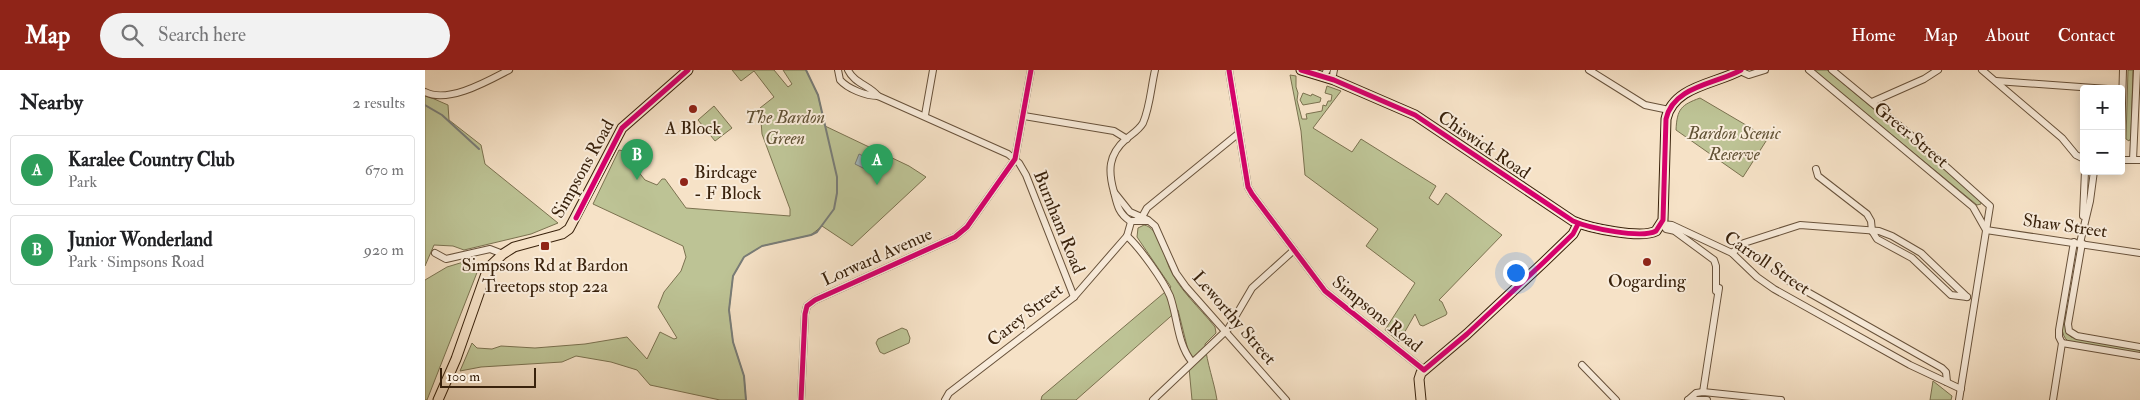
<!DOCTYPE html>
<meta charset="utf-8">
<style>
:root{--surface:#fff;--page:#f2f2f2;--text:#202124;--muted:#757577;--line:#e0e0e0;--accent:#8f2418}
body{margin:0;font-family:"IM FELL Double Pica",serif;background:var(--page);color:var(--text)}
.controls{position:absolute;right:15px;top:15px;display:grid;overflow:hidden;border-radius:5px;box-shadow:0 2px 12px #0003}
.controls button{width:45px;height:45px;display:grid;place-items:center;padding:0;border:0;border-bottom:1px solid var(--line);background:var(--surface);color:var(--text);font:25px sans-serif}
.scale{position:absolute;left:15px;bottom:12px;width:96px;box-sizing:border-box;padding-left:5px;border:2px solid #39220c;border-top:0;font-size:14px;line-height:18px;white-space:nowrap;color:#39220c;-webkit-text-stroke:4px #f9ecdb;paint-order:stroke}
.you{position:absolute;left:1090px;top:202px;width:18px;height:18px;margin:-12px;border:4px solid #fff;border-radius:50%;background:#1a73e8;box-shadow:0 0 0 8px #1a73e833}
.badge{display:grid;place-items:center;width:32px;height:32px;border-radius:50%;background:var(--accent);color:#fff;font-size:16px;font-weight:700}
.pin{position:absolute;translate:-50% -41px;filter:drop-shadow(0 1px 2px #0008)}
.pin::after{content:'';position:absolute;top:26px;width:18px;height:15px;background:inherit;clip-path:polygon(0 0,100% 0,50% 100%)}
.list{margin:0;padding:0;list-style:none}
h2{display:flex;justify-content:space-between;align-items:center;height:65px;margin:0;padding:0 20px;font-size:21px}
h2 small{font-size:16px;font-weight:400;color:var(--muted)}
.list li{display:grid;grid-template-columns:32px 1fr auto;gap:15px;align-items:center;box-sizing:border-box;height:70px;margin:0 10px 10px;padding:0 10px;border:1px solid var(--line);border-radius:5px}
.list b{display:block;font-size:19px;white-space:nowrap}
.list p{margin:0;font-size:16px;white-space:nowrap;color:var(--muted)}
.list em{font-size:16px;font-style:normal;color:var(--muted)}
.icon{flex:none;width:28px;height:28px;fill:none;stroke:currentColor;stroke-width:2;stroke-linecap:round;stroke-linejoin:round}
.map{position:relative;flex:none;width:1715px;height:330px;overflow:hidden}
header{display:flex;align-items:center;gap:30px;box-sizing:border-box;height:70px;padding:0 25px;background:var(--accent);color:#fff}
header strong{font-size:24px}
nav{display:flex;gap:28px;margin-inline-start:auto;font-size:18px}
.search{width:350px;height:45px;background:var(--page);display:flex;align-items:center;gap:12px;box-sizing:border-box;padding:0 18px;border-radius:28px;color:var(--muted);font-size:19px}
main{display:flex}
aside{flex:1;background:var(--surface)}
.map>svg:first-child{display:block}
.green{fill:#bdc395;stroke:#7b7250}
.water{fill:#a3bac0;stroke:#797d78}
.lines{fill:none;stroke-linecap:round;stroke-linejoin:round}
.stream{stroke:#797d78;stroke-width:2}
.minor-casing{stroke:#68523b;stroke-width:8}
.major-casing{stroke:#39220c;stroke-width:11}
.minor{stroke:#f9ecdb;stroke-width:6}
.major{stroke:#f6e2c7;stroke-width:9}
.cycleway-casing{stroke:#f9ecdb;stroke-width:8}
.cycleway{stroke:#d6006c;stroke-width:5}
.poi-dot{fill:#8f2418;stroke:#f9ecdb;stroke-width:2}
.labels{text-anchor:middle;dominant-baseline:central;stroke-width:4;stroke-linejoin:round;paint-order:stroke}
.park-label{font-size:18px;font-style:italic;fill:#615235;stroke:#f9ecdb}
.poi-label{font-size:18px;fill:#39220c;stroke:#f9ecdb}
.street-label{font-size:18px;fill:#39220c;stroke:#f9ecdb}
</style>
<header>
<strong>Map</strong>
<div class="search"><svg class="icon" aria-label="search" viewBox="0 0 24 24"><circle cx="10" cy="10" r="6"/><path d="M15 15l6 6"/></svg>Search here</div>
<nav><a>Home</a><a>Map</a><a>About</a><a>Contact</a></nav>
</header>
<main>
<aside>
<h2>Nearby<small>2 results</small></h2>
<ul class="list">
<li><span class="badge" style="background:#2e9e5b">A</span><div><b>Karalee Country Club</b><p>Park</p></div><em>670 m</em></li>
<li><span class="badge" style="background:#2e9e5b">B</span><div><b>Junior Wonderland</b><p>Park · Simpsons Road</p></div><em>920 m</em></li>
</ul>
</aside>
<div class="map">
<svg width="1715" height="330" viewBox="0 0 1715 330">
<rect width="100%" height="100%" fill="#f6e2c7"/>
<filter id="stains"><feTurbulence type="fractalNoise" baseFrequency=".004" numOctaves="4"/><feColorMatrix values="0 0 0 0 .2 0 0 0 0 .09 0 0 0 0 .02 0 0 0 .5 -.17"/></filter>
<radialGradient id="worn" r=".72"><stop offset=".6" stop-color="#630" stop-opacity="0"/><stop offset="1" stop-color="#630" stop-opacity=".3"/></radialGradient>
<g class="green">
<path d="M307,0H349L363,17L367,14L358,0H381L393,25L400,56L484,96L501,107L427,176L397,156L386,165L337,176L319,187L308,206L304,240L308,272L319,306L321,330H295L225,315L212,300L186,292L151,286L137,292L56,297L35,301L47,273L52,278L67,279L76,276L110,278L160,274L202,267L222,289L235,262L249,269L252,268L233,237L239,222L256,201L261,187L258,176L168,134L194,80L203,82L204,87L210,92L208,95L220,110L232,115L237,109H240L261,138L365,146V139L337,64L335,38L349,27L329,1L316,11Z"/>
<path d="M1388,0H1402L1556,129V134L1552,135Z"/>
<path d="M1703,0H1708L1706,68L1704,71L1701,69Z"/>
<path d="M865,5L871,6V17L873,23L872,30L877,49H882L881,44L897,41L898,35L901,36L903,31H906L907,25L900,23L902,16L916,21L888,58L927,82L936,69L1011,116L1004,128L1013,135L1021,123L1077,165L1014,230L1017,232L1022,243L1021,245L998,256L995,255L990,244L974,272L960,260L990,213L941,176L953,159L880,105L876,61Z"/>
<path d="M878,23L886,26L887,24L896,28L895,32L878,35L875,30Z"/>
<path d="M0,25L23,35L24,50L56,75L60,94L133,153L106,164L39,180L28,176L9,175L0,196Z"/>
<path d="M1275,28L1343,68L1318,107L1251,60C1252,39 1256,35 1275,28Z"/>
<path d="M289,36L307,58L290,71L273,50Z"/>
<path d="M719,155C733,157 739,185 744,197C754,220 775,238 790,257L791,263L780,274C782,294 789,311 792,330H767L762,276L753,240L651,330H616L617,326L746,217L712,167L713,158Z"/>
<path d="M45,190L52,193L53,200L2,330H0V210L22,197Z"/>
<path d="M1641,242L1642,263L1646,267L1715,279V284L1643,271C1635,265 1636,251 1641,242Z"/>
<path d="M477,258L482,260L485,268L484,273L459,284L455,282L451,273L453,269Z"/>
<path d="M1508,311L1527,326L1526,330H1505Z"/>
</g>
<path class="water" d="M434,84L457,95L452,105L430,94Z"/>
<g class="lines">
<g class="stream">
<path d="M0,35L17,45L54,79"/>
<path d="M321,330L319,306L308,272L304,240L308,206L319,187L337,176L386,165L392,162L409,139L412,123V107L393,25L381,0"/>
</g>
<defs>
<g id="minor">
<path d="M413,0L415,10C423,19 441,26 453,26L583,84L594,93L601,105L649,227"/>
<path d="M423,0C429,13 444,15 453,26"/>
<path d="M804,0L823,117L827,124L900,221L999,300"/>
<path d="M1164,0L1220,35L1244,40"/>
<path d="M1384,0L1548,137L1561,160"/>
<path d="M1407,0L1487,66L1565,136L1534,330"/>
<path d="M1557,0L1637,68L1651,85L1659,89"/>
<path d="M1315,1L1324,5L1340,0"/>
<path d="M901,2L902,0"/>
<path d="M908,5L909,0"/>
<path d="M1571,11L1683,19"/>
<path d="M0,22C23,34 63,11 84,0"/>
<path d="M1447,32L1499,9L1513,0"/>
<path d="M500,45L508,0"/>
<path d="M599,46L689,61L702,69"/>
<path d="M1696,67L1698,0"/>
<path d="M1696,90H1715"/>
<path d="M1708,90L1712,0"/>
<path d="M1391,99L1393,106L1442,144L1446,151L1447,161"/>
<path d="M689,122L705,142L723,150L730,156L751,203L761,217L861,330"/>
<path d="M1658,146L1660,101"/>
<path d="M713,149L717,147L722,138L814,63"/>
<path d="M723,151H705C693,143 692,134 689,122C683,101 683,85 701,69C707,64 714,60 718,53C725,37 726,17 730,0"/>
<path d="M1237,154L1247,155L1307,183L1332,207L1349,219L1485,295L1536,319"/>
<path d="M1237,154L1241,159L1255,162"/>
<path d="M1561,160L1715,183"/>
<path d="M1447,161L1452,169L1487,188L1526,225L1542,227"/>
<path d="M1251,162L1289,190L1291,196V221"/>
<path d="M702,166C715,178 738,210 745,226C753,249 752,273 767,292"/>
<path d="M1655,173L1665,131L1669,101"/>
<path d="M1657,173L1643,254L1644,261L1652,266L1715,277"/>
<path d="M10,183L21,189L65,179L78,184"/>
<path d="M1307,183L1319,173L1375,155L1454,161L1467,166L1496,183L1542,227"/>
<path d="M1365,212L1517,298L1521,302L1522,312"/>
<path d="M1637,273L1715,286"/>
<path d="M1157,295L1191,330"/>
<path d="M1278,322L1294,218"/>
<path d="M376,330L380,244L382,236L390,230L530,167L542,157L590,89L606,0"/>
<path d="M520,330L524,323L649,227L702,166L706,152"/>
<path d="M728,330L803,259L827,218L869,180"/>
<path d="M1263,330L1271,323L1278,322L1356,330"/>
<path d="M1263,330H1282"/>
<path d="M1628,330L1637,273L1634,267V260L1649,172"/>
</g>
<g id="major">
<path d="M876,0L909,10L990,45L1148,151C1164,158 1216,169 1231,161L1238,150L1241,49C1248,16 1291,14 1316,0"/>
<path d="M13,330L31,289L63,198L78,184L89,177L137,164L144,159L197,58L263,0"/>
<path d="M996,330L994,309L996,303L1042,264L1119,192L1148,164L1153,154"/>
</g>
</defs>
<use href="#minor" class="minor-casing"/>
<use href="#major" class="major-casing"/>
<use href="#minor" class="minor"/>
<use href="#major" class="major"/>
<defs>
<g id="cycleway">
<path d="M804,0L823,117L827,124L900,221L999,300L1042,264L1119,192L1148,164L1153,154"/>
<path d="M876,0L909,10L990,45L1148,151C1164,158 1216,169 1231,161L1238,150L1241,49C1248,16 1291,14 1316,0"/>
<path d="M151,148L197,58L263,0"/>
<path d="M376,330L380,244L382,236L390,230L530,167L542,157L590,89L606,0"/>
</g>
</defs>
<use href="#cycleway" class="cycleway-casing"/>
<use href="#cycleway" class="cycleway"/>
</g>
<g class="poi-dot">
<circle cx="268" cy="39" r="5"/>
<circle cx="259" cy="112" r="5"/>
<rect x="115" y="171" width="10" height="10" rx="2.5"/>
<circle cx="1222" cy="192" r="5"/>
</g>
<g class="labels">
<g class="park-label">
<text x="360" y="47">The Bardon<tspan x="360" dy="21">Green</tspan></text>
<text x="1309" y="63">Bardon Scenic<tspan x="1309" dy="21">Reserve</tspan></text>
</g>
<g class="poi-label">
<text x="268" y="58">A Block</text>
<text x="269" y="102" text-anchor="start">Birdcage<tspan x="269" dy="21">- F Block</tspan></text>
<text x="120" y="195">Simpsons Rd at Bardon<tspan x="120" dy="21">Treetops stop 22a</tspan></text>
<text x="1222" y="211">Oogarding</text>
</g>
<g class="street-label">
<text transform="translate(1486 65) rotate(40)">Greer Street</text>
<text transform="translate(1059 75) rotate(34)">Chiswick Road</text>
<text transform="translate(158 99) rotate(-61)">Simpsons Road</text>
<text transform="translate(634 152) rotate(68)">Burnham Road</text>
<text transform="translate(1640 156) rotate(8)">Shaw Street</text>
<text transform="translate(452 187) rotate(-24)">Lorward Avenue</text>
<text transform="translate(1342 193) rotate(34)">Carroll Street</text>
<text transform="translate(952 244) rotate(39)">Simpsons Road</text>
<text transform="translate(600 245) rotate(-38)">Carey Street</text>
<text transform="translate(809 248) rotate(49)">Leworthy Street</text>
</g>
</g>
<rect width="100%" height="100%" filter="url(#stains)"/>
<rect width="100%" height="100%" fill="url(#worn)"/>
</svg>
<div class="controls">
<button>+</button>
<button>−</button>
</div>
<div class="scale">100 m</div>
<div class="you"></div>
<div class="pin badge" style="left:452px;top:115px;background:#2e9e5b">A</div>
<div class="pin badge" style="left:212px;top:110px;background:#2e9e5b">B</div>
</div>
</main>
